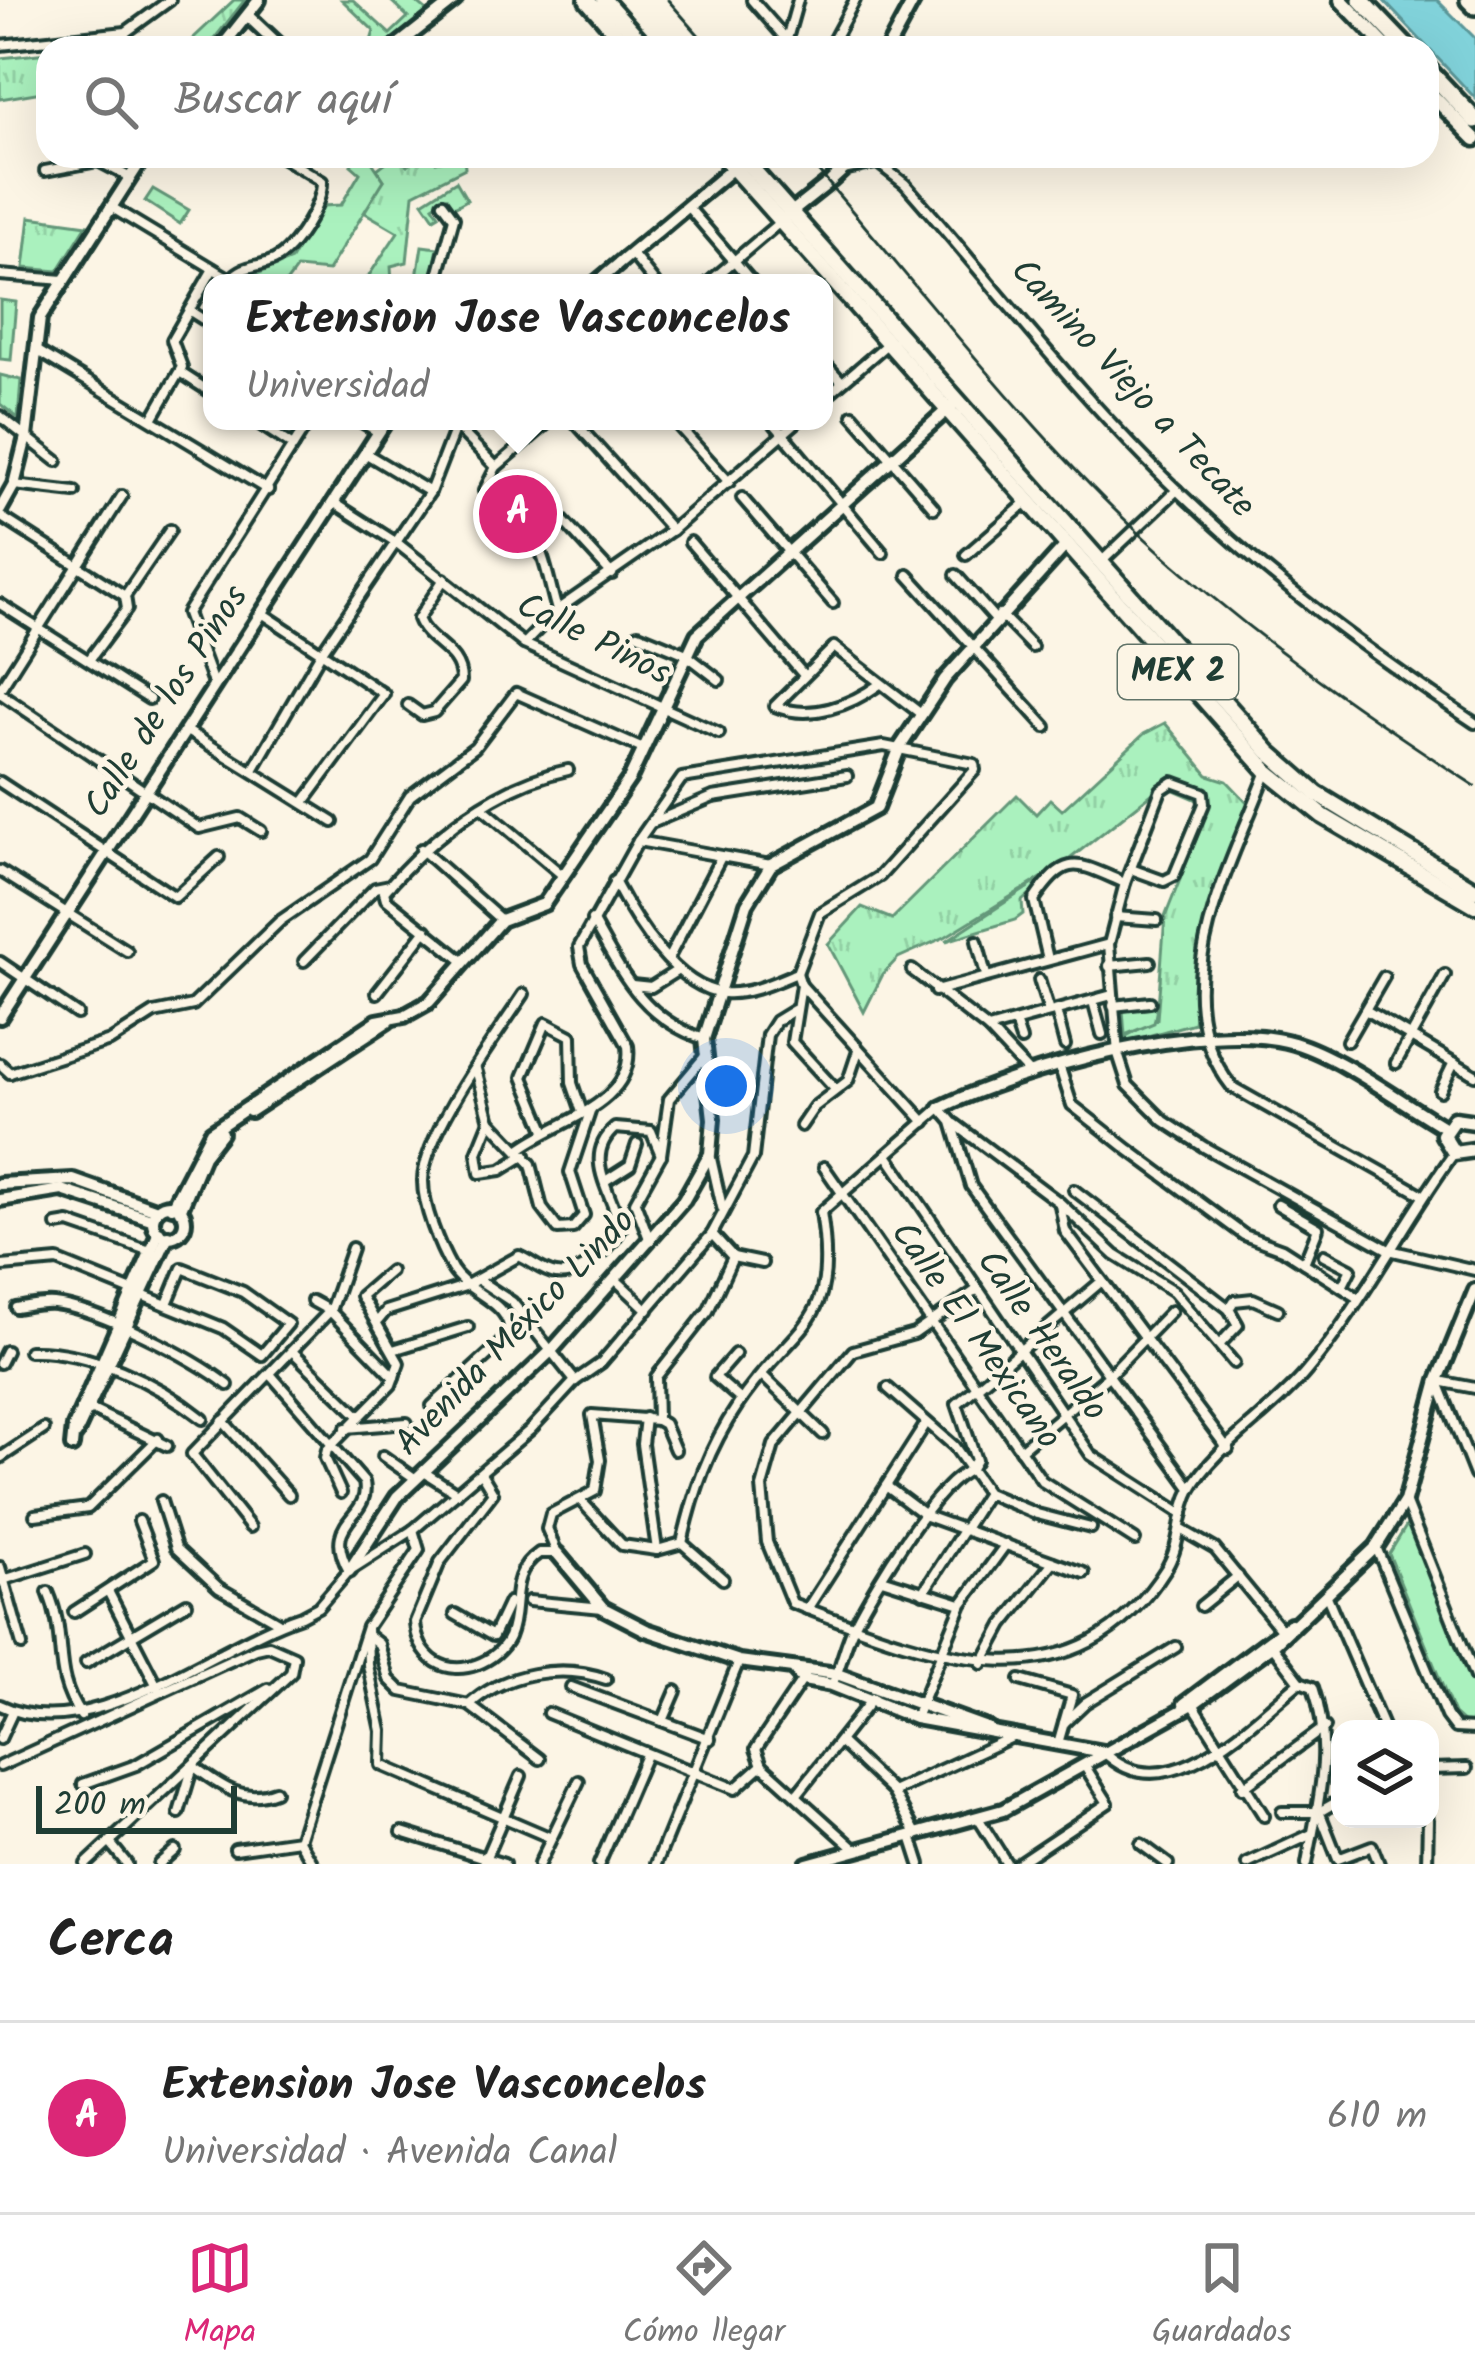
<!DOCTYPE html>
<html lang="es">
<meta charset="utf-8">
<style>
:root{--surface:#fff;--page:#f6f6f6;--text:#222;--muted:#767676;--line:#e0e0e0;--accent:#db2777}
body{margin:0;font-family:Kalam,sans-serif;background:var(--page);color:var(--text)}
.controls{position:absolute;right:36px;bottom:36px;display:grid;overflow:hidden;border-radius:24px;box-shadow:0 12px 48px #0002}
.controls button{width:108px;height:108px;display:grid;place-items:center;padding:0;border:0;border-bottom:3px solid var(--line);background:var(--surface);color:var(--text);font:60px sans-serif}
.scale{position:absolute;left:36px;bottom:30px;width:201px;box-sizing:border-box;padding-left:12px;border:6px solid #1f3d34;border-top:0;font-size:33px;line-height:42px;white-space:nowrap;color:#1f3d34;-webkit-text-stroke:9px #fcf5e5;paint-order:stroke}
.you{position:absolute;left:726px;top:1086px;width:42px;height:42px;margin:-30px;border:9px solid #fff;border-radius:50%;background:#1a73e8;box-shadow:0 0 0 18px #1a73e833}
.badge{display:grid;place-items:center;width:78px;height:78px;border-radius:50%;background:var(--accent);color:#fff;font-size:39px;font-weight:700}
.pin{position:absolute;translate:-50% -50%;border:6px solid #fff;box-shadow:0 3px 12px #0006}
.popup{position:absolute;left:203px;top:274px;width:630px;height:156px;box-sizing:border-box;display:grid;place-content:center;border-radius:24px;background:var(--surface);filter:drop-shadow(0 3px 9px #0005);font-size:39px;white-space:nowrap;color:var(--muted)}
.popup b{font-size:45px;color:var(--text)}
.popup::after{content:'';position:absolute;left:50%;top:100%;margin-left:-24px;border:24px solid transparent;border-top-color:var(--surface)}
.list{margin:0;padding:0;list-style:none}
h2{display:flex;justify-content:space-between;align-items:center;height:156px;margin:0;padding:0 48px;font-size:51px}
h2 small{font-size:39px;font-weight:400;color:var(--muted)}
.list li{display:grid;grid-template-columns:78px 1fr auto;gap:36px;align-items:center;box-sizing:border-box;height:192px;padding:0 48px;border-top:3px solid var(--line)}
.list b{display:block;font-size:45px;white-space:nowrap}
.list p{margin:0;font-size:39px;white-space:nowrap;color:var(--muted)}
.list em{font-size:39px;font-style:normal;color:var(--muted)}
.icon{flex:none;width:66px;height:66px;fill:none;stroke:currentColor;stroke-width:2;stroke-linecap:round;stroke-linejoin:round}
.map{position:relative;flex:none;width:1475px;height:1864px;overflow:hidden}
.search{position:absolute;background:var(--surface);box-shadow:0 12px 48px #0002;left:36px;right:36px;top:36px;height:132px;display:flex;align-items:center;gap:30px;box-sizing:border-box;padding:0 42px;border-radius:36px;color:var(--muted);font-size:45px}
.sheet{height:348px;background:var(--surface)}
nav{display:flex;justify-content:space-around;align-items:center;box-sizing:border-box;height:168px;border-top:3px solid var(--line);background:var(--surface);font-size:33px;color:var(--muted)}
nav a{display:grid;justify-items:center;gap:6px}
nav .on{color:var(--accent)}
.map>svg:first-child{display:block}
.grass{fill:url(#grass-tufts);stroke:#649779;stroke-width:3}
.green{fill:#aaf1be;stroke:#649779;stroke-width:3}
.water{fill:#81d2da;stroke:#5a9698;stroke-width:3}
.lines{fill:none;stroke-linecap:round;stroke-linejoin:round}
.minor-casing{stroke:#1f3d34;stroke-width:16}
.tertiary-casing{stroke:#1f3d34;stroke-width:20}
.secondary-casing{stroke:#1f3d34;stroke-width:21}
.primary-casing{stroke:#1f3d34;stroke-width:22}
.trunk-casing{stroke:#1f3d34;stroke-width:24}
.minor{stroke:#fcf5e5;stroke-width:8}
.tertiary{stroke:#fcf5e5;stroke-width:10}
.secondary{stroke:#fcf5e5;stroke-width:12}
.primary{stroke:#fcf5e5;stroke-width:14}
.trunk{stroke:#fcf5e5;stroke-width:15}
.rail{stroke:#1f3d34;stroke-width:3}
.labels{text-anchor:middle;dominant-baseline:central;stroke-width:9;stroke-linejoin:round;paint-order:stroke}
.shield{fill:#fcf5e5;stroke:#617469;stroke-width:3}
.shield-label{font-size:33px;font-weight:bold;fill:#1f3d34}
.street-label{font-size:36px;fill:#1f3d34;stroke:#fcf5e5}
</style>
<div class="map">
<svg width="1475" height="1864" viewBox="0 0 1475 1864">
<defs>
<pattern id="grass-tufts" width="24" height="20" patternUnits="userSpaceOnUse" patternTransform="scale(3)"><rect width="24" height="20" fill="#aaf1be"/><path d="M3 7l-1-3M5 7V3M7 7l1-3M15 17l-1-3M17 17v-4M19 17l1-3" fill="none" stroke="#92d0a4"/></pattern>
</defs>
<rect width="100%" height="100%" fill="#fcf5e5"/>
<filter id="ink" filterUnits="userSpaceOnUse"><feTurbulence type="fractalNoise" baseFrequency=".00833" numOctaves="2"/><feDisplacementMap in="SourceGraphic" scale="24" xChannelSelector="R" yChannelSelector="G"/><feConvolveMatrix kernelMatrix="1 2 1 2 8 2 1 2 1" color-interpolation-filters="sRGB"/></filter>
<g filter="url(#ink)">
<g class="grass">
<path d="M234,0H245L207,48H183Z"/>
<path d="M48,53V91L0,99V58Z"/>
<path d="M394,156L407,165L417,156H433L436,162L464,156L465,168L414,194L407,262L391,266L392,283H364L398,232L362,211L384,180L377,169Z"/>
<path d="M30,217L87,225L58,271L24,268Z"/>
<path d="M0,375L21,380L18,418L0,404Z"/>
<path d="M1165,723L1208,775L1227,781L1249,804L1206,921L1194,1023L1130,1041L1123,1038L1157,1019L1165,917L1208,809L1207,804L1163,785L1061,866L945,937L898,958L883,974L864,1012L828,944L862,907L892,919L1017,795L1036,814L1050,799L1062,810L1144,734Z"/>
</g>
<g class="green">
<path d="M342,0H353L390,34L408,17L390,0H414L427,11L381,48H369L374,31Z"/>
<path d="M368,156L384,180L328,271L297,268L286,283L242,280L291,260L322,206L341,205L360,173L351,165L356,158Z"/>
<path d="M456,181L467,200L454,207L447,197L433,206L439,215L434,218L423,202Z"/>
<path d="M153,189L189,210L180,224L145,201Z"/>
<path d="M422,246L438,248L433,274L438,278L416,283Z"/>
<path d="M0,300L16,302L11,360L0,359Z"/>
<path d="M1061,866L1022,901L1023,914L1015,920L946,941Z"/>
<path d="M1157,1008L1154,1023L1125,1035L1123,1010Z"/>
<path d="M1408,1523L1475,1688L1474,1722L1464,1723L1454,1714L1389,1554Z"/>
</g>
<path class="water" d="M1383,0H1437L1475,38V98Z"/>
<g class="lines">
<defs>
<g id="minor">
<path d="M752,0L794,48"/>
<path d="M787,39L798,0"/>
<path d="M0,45L126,32L170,0"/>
<path d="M829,48L855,0"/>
<path d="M869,156L905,184C995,286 1080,398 1179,492C1271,580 1370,653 1475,723"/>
<path d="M843,170L876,163"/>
<path d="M45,171L98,161L129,177"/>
<path d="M111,207L237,283"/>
<path d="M688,207L753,283"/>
<path d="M632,254L655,283"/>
<path d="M0,275L64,280"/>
<path d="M231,279C244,264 257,268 274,260C295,250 323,203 322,181L280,156"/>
<path d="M436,283L454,218L443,203"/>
<path d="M708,283L780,222"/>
<path d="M190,311L212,325"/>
<path d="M36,350L268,490"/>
<path d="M824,362L842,382"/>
<path d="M181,373L212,393"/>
<path d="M824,398L887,344"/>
<path d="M853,415L934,508"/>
<path d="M0,416L57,461"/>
<path d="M152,419L182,367L172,340L213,269"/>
<path d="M255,421L293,446"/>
<path d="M360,421L378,432"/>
<path d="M451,421L496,467"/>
<path d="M550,421L496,467L484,491C493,510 513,513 527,528C545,548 549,585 557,610"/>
<path d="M574,421L672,530"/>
<path d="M674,421L729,482"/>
<path d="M772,421L883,553"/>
<path d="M365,453L430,492"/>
<path d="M14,485L75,492"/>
<path d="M742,498L833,603"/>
<path d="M333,502L397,543L524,644L719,733"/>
<path d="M547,503L612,574"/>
<path d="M0,516L125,596"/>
<path d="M690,542L802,673"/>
<path d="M966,555L1027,502"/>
<path d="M1100,563L1177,490"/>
<path d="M908,575L1046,727"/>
<path d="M956,575L995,619"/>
<path d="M0,604L149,699"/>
<path d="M262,613L384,694L304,802"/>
<path d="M1000,614L1032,647"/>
<path d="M638,634L684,653L719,680"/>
<path d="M524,644L557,610L672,530L798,421"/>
<path d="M89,660L127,609L125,596L170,530"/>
<path d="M880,684C851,705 811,721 775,706L834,647L921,714"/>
<path d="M214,686L187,613L309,421"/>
<path d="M0,689L122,496"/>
<path d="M0,693L199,828L240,818L261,831"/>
<path d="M408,705L422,715L434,712L461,681C461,649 428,645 418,619L444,579"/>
<path d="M187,731L333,822"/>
<path d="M253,770L321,653L430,492L456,425"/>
<path d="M1267,771C1231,868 1157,992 1232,1087L1423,1195"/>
<path d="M0,782L175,897L219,857"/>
<path d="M484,809L561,874"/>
<path d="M654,822L713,797L847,776"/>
<path d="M638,841L771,865"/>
<path d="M421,849L501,920"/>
<path d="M1131,869L1164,881L1174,876L1204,804L1203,793L1173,782L1161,790L1125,883L1109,944L1118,1054L1128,1085L1164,1121L1204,1147L1389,1250L1475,1270"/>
<path d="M0,871L127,951"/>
<path d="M614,881C634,919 676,988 724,993C749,995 775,982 797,973"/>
<path d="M1115,917L1157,920"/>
<path d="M592,920C622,973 643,1019 704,1039"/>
<path d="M977,941L986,975"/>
<path d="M668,959L720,859"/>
<path d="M1048,959L1034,900C1067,851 1077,863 1125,883"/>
<path d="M304,961L375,888L390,885"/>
<path d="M463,961L386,899L384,892C431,837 497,784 568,770"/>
<path d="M0,962L77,1014"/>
<path d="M1109,966L1150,962"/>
<path d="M912,970L988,1029L1031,1075"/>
<path d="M797,973L801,985L792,1042L834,1088"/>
<path d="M1039,980L1049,1012"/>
<path d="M632,985L651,987L678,970"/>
<path d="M801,985L925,1122"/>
<path d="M935,991L1109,944"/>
<path d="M377,993L426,930"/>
<path d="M1093,1001L1102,1034"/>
<path d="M1113,1006L1150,1002"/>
<path d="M1056,1011L1065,1045"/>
<path d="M1367,1011L1475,1075"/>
<path d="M1015,1022L1021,1040"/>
<path d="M988,1029L1112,995"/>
<path d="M1347,1041L1384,977"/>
<path d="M1396,1063L1445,975"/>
<path d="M0,1064L10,1073"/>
<path d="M1060,1068L1072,1105L1129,1150L1244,1235L1282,1249L1357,1297"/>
<path d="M476,1069L490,1121L531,1164L542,1208L558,1229L573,1228L584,1215L570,1172L591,1109"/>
<path d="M10,1073L110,1041L154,1013L193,1005L280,921L370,859L410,796L475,747L516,693L643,749"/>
<path d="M1440,1091L1454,1062"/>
<path d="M490,1121L477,1153L480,1173L501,1170L525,1155"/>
<path d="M955,1124L1060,1203L1115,1255L1173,1291L1234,1363"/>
<path d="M801,1126L814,1107L848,1081L858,1051"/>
<path d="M545,1130L523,1077L546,1023L571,1036L572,1083L582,1112"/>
<path d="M521,1148C557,1121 635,1104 628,1046L582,964L579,947L638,841L682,778L884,746L974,764L975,770L880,876L820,913L797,973"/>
<path d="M710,1154L722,1207"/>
<path d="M887,1155L1091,1455L1183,1514"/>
<path d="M824,1167L1042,1481L1135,1540"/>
<path d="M605,1181L630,1165L637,1144"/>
<path d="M1074,1190L1229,1309L1238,1325L1220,1344"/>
<path d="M1060,1205L1065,1231L1228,1449"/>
<path d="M1278,1205L1318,1228L1304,1263"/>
<path d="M57,1225L69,1223L153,1252"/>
<path d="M712,1234L733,1257"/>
<path d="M650,1241L635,1202L661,1155L669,1099L706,1055"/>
<path d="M1324,1255L1351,1269L1342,1287"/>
<path d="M733,1257L762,1263"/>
<path d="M2,1266L58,1261L223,1328L262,1355L288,1324L243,1292L182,1268L167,1304"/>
<path d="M616,1280L648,1310"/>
<path d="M480,1281L512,1302L575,1381"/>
<path d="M975,1291L914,1334L853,1351L774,1445L762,1487L767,1542L792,1603C923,1653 1072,1718 1167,1567C1182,1542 1178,1513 1191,1489C1214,1448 1275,1410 1306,1372C1362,1306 1403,1223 1454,1153"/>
<path d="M312,1301L330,1311L394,1377"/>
<path d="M16,1308C28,1306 42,1303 54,1304C99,1309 192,1357 228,1385"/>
<path d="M1229,1309L1234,1301L1253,1299L1278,1310"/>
<path d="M377,1322L386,1311L465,1286L519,1256C531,1261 543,1272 556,1274C581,1278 610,1249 621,1229C613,1193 581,1157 615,1128L651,1131L661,1155"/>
<path d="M393,1350L468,1327"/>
<path d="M29,1351C88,1349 158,1383 203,1419"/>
<path d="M292,1351L357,1414"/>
<path d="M735,1354L715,1377L741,1400"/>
<path d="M0,1363L6,1351"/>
<path d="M271,1375L364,1482C372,1519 320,1519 349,1571"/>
<path d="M764,1377L823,1434"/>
<path d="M1439,1381L1475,1388"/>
<path d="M1438,1382L1475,1475"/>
<path d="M888,1388L954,1446L987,1493L1037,1514L1091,1528"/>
<path d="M432,1406L503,1341L509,1326C504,1300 466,1292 452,1269C439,1246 423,1207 423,1181C423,1134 497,1035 524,994"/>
<path d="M86,1407L167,1446"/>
<path d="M645,1418L642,1444L657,1550"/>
<path d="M657,1420L656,1377L708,1311L733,1257"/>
<path d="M223,1421L289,1495"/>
<path d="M346,1428L407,1423"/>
<path d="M1020,1450L1106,1378L1171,1311"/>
<path d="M383,1456L416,1479"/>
<path d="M0,1458L44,1429"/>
<path d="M970,1470L976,1460L957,1404L1102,1281"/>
<path d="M424,1472L457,1493"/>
<path d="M481,1473L493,1493L440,1562L415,1622C416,1637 422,1653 436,1662C460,1677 497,1662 509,1637C522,1606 506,1576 539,1553H557L547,1529L551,1514L595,1491L600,1460L592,1415L657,1420L664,1424L675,1450"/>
<path d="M886,1486L926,1516L1084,1573"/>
<path d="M341,1493L325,1458L327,1450L391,1385L399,1363L361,1296L390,1271"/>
<path d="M161,1501L176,1548L219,1588L278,1622"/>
<path d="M1405,1501L1475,1677"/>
<path d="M582,1502L622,1545L657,1550L682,1543"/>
<path d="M35,1515L88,1508L158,1439"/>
<path d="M250,1527L192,1454L330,1311L352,1248"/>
<path d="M1182,1530L1215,1549L1284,1633"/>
<path d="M682,1543C694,1491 708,1449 738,1405C794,1321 840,1331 821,1212L940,1108L952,1122L971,1186L1191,1488"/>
<path d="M682,1543L723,1579"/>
<path d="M1376,1547L1446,1716L1455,1728L1475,1729"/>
<path d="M0,1567L22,1645"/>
<path d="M882,1579L961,1604"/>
<path d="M0,1581L85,1554"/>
<path d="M108,1591L160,1692"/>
<path d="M48,1592C69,1641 50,1670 81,1716"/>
<path d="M923,1593L987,1493"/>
<path d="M1326,1594L1384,1729"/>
<path d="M529,1601L603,1608"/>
<path d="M1201,1606L1238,1576"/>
<path d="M807,1609L925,1425"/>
<path d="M74,1612L154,1560L139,1521"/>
<path d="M455,1614L493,1636L509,1602"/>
<path d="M367,1628L368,1665L382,1731L381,1765L549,1837"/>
<path d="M370,1637L379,1644L389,1679L401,1691L469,1705L540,1759"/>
<path d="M1272,1645L1300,1682L1313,1687C1334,1748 1318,1802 1307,1864"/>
<path d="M86,1663L187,1603"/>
<path d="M982,1664L1003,1625L1053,1562"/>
<path d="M1020,1680L1072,1695L1059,1740"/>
<path d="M832,1685C842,1665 845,1642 856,1622C873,1588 938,1481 970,1470"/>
<path d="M571,1687L710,1739"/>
<path d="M1193,1704L1264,1816"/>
<path d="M0,1705C90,1749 213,1645 301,1616L318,1607L349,1571L413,1530L530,1430L575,1381L601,1363L712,1234L753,1157L767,1035L776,1021L794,1010"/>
<path d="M469,1705C504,1673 561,1663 606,1679"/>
<path d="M548,1713L735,1789L762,1765"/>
<path d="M915,1718L962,1604L1006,1544"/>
<path d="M663,1721L676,1691"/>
<path d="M1064,1723L1085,1703L1176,1647"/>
<path d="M0,1739L13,1711"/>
<path d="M841,1743L893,1792L917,1835"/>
<path d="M1104,1752C1166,1814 1251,1722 1300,1682"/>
<path d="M762,1765L855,1849"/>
<path d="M762,1765L756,1749L805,1676"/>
<path d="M0,1766L256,1649L269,1646L294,1657L291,1673L86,1864"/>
<path d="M1430,1769L1467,1768"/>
<path d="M83,1784L136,1765L268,1689"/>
<path d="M1242,1788L1325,1727"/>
<path d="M893,1792L1012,1737"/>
<path d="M798,1793L873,1698"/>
<path d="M1282,1812H1319L1340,1800"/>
<path d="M179,1813L193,1766C220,1785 242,1804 275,1791"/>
<path d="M1321,1816L1338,1859L1372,1846L1379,1864"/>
<path d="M978,1818L1007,1864"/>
<path d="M402,1832L504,1864"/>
<path d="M911,1836L920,1864"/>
<path d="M110,1843L127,1864"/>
<path d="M1141,1844L1168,1864"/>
<path d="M235,1849L299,1840"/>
<path d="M159,1864L175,1850"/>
<path d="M313,1864L299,1840L367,1627L419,1550L413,1530"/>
<path d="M483,1864L521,1776"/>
<path d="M539,1864L579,1781"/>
<path d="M599,1864L646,1755"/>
<path d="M656,1864L739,1661"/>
<path d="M1017,1864L1108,1803L1084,1765"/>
<path d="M1247,1864L1312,1834"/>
<path d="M1427,1864L1428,1819"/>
</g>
<g id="tertiary">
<path d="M249,17L282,48"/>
<path d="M221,48L259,0"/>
<path d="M394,48L455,0"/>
<path d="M888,48L914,0"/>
<path d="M831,181L843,170V156"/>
<path d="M788,215L827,184"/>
<path d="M596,283L733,168"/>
<path d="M0,510L14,485L26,437L40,318L144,156"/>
<path d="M0,1017L386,421"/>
<path d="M940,1108C1018,1069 1209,1017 1294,1043C1341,1057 1401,1102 1445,1128"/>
<path d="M250,1111L388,1021"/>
<path d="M0,1184L73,1180L157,1210"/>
<path d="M0,1200L62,1190L151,1219"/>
<circle cx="169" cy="1221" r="16"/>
<path d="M172,1207L211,1132L377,1021L404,1016L429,1002L501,920L544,904L630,778L697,635L957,401"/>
<path d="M180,1211L203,1156L221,1133"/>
<path d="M76,1434L168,1236"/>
<path d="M72,1446L74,1427L159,1232"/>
<path d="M557,1553L603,1608L646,1630L739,1661L837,1674L989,1729"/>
<path d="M349,1571L397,1497L552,1350L684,1200L710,1154L713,1119L704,1039L747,904L771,865L876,808L900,747L945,679L1068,543"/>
<path d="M795,1671L803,1680L832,1685L915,1718L1103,1752"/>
<path d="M1184,1704L1291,1624"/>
<path d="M807,1864L1003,1810L1193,1704L1272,1646L1376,1547L1405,1501L1438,1380L1475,1290"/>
</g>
<g id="secondary">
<path d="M1341,0L1387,48"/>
<path d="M1427,90L1475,139"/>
<path d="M1475,1122L1454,1119L1443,1135L1454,1153L1475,1150"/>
</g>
<g id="primary">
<path d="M587,0L629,48"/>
<path d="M604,0L647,48"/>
<path d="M723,156L1267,771L1323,816L1475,905"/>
<path d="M741,156L1269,752L1317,794L1475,890"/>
</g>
<g id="trunk">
<path d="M1361,0L1407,48"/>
<path d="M1469,0L1475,6"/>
<path d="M1427,69L1475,120"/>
</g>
</defs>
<use href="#minor" class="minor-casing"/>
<use href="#tertiary" class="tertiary-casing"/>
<use href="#secondary" class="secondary-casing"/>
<use href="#primary" class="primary-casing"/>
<use href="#trunk" class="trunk-casing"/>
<use href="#minor" class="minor"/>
<use href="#tertiary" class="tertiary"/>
<use href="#secondary" class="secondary"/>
<use href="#primary" class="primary"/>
<use href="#trunk" class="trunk"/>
<g class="rail">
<path d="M668,0L710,48"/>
<path d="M805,156C912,278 1022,424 1139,533C1243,629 1356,709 1475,786"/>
</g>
</g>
</g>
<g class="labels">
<rect class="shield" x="1118" y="645" width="120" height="54" rx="9"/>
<g class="shield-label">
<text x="1178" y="672">MEX 2</text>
</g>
<g class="street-label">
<text transform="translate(1132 389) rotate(47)">Camino Viejo a Tecate</text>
<text transform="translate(593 640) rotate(26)">Calle Pinos</text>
<text transform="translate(167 702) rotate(-57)">Calle de los Pinos</text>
<text transform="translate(516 1333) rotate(-46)">Avenida México Lindo</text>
<text transform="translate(975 1336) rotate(55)">Calle El Mexicano</text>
<text transform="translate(1041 1336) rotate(55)">Calle Heraldo</text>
</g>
</g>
</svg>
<div class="controls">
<button><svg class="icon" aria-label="layers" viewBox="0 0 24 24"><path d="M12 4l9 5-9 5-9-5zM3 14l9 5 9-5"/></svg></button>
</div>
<div class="scale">200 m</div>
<div class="you"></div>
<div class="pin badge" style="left:518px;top:514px">A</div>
<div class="popup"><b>Extension Jose Vasconcelos</b>Universidad</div>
<div class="search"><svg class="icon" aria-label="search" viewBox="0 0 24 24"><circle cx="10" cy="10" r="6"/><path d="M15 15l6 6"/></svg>Buscar aquí</div>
</div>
<section class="sheet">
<h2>Cerca<small></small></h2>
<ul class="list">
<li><span class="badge">A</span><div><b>Extension Jose Vasconcelos</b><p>Universidad · Avenida Canal</p></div><em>610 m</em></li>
</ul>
</section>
<nav>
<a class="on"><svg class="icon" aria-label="map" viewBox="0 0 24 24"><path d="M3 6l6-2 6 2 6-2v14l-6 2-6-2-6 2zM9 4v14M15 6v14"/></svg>Mapa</a>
<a><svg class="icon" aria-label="directions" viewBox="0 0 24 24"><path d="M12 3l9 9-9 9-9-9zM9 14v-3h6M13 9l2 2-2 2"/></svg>Cómo llegar</a>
<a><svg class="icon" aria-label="saved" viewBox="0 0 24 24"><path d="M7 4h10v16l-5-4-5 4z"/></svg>Guardados</a>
</nav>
